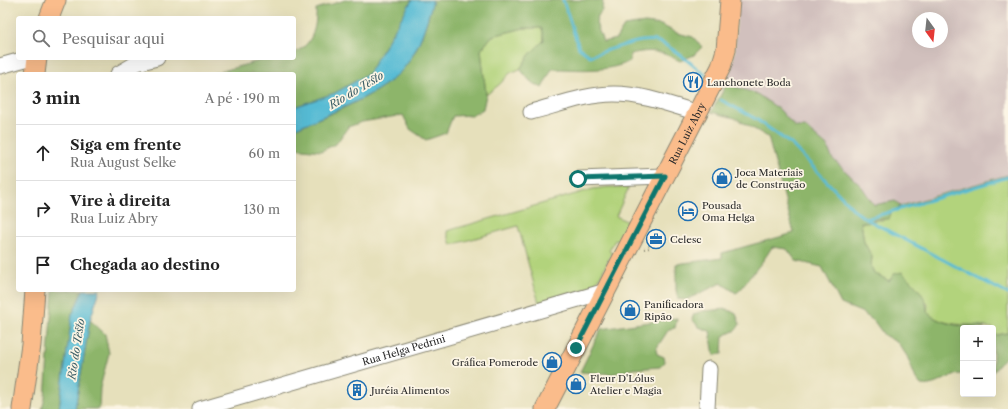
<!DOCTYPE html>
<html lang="pt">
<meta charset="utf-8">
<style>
:root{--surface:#fff;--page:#f6f6f6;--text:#222;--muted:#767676;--line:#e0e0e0}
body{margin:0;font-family:"Libre Caslon Text",serif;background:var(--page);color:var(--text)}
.controls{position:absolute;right:12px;bottom:12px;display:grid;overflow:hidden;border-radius:4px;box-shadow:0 4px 16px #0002}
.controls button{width:36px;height:36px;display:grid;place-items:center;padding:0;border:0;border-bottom:1px solid var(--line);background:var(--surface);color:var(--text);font:20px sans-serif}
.compass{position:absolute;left:912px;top:12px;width:36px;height:36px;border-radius:50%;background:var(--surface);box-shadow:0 4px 16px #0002;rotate:165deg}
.stop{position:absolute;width:12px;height:12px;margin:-9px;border:3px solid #0f766e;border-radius:50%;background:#fff}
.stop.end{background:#0f766e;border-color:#fff;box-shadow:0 1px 4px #0008}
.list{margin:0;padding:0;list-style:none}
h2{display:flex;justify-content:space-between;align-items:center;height:52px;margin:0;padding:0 16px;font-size:17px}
h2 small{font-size:13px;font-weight:400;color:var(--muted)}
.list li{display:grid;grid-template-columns:26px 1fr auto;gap:12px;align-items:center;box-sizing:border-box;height:56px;padding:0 16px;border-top:1px solid var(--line)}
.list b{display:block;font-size:15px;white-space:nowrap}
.list p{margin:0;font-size:13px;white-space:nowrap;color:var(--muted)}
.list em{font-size:13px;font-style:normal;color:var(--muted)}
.icon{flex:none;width:22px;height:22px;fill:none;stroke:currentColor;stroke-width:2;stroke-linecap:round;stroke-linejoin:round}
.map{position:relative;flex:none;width:1008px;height:409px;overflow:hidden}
.search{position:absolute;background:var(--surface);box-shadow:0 4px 16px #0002;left:16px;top:16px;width:280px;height:44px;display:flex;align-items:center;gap:10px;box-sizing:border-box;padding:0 14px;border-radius:4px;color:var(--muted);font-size:15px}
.panel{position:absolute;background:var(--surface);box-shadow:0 4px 16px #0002;left:16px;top:72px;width:280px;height:220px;border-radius:4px}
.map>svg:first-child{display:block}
.industrial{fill:#d1c0bd;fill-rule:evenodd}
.green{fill:#b2d37b;stroke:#6e7f53}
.forest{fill:#8db56b;stroke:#5c704b}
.water{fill:#56bbd4;stroke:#407380}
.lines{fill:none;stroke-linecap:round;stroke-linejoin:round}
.stream{stroke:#56bbd4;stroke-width:3}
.minor-casing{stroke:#888673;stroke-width:17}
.major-casing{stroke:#888673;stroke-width:21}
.path{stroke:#888673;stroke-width:2;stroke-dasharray:1 3;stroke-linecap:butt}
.minor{stroke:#fff;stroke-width:15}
.major{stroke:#fabc8b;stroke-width:19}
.route{stroke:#0f766e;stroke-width:5}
.labels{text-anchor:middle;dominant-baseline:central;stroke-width:3.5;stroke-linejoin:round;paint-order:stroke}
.poi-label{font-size:10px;fill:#2b2b2b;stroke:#fcf5e5;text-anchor:start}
.street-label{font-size:10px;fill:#2b2b2b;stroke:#fcf5e5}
.water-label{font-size:11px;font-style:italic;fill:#3a5d66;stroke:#fcf5e5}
</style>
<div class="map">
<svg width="1008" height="409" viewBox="0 0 1008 409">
<rect width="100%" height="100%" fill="#fcf5e5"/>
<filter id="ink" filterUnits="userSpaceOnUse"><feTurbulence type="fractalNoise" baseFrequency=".025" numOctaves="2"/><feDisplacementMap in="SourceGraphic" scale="8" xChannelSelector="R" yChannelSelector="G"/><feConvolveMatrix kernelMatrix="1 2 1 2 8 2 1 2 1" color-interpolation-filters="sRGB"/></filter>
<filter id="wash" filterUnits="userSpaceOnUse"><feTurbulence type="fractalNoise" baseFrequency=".012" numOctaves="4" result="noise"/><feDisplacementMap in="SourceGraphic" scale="16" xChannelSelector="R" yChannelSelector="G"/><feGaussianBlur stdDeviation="0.9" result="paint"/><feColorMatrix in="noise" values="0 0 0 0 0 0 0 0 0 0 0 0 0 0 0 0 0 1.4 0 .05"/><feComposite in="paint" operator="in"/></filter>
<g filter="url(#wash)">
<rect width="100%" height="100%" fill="#e6e0bb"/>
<path class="industrial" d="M738,0H1008V175L866,217L751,111L720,95L732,66L735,52ZM918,18H942V42H918Z"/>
<g class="green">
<path d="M524,28H542L544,40L530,54L520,69L510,73L500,84L486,95L481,50L492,36Z"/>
<path d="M1008,175V333L997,335L993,332V328C986,328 981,325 974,325C959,325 938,324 927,312L928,304L894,274L889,281L874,273L871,266L872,257L864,242L861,222C870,223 875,219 884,220L891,213L901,206Z"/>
<path d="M608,187H629L616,216L628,222L618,241L615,240L609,251L612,253L599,279L594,284L583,290L539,303L518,226L451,245L447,231L593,189Z"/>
</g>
<g class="forest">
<path d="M345,0H412L368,74L335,93L294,107V74H211L270,58H294V52C312,47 317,26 316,9Z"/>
<path d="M432,0H603L602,10L598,16L596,23L603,42L616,39L624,26L645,23L661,25L677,33L693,37L702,47L694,55L680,61C660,51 652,49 630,54V61C607,73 577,69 552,69L542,88L530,81L520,69L530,54L544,40L542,28H524L492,36L481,50L486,95L483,109L473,115L453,116L446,133L426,140L410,129L403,115L362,122L348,127L336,144L321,151L294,148V129C328,114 386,94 407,64C420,47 426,24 432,4Z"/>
<path d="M727,84L757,94L779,109L795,127H805L827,146L832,158L862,187L874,205L895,201L901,206L891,213L889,219H875L868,223L861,222L864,242L872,257L871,266L874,273L889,281L894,274L902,272C913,284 928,295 927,312C935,321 954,326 966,326C973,326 979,324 985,328H963V374C948,373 937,388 921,385L916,379L907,356L898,343L884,335L874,321L861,312L841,304L822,267L796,261L787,249L772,247C765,259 757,268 749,278C744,284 743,289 736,293L721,283L686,300L678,299L676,290V264L722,258V253L794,233L768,137L735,118L711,112Z"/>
<path d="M53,290H83L72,315L59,409H42L45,398Z"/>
<path d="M727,309L736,314L740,324L736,330L723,336L722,354L714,355L710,331L699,327L692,319L694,314L703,311Z"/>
<path d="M677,318L675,328L669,329L656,349L657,354L664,357L665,362L660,367L634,369L612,374L580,372L601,329Z"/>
<path d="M90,320L105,334L109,353L100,388L99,409H75Z"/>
<path d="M993,332L997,335L1008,333V354L993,372Z"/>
</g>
<g class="water">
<path d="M412,0H432V4C426,24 420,46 407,64C385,95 328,113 294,129V107L335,93L368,74Z"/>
<path d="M83,290H100L90,320L75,409H59L72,315Z"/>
</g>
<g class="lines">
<g class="stream">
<path d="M563,0L579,48L590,56C607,51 642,36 659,42C676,49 691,64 705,75"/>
<path d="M721,100L756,119L791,144L855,211L866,219L1008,294"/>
<path d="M866,219L1008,177"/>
</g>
</g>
</g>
<g filter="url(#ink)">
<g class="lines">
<defs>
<g id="minor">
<path d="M0,66L29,58"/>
<path d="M118,74L137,63L157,58"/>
<path d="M531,112C558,105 586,94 614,94C643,94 671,105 698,113"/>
<path d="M578,179L665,176"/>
<path id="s1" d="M200,409L606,291"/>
<path d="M707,409L709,369"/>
</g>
<g id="major">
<path d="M49,18L56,0"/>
<path d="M35,74L37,58"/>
<path d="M22,409L31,345L35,290"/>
<path id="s2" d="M545,409L721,67L726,50L730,0"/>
</g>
</defs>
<use href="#minor" class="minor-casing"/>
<use href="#major" class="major-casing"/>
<path class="path" d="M644,249L650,248L649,245L652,244"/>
<use href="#minor" class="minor"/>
<use href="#major" class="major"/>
</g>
</g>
<g class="lines" filter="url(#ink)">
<path class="route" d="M576,348L665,176L578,179"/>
</g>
<defs>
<symbol id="restaurant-ring" viewBox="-11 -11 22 22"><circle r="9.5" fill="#fcf5e5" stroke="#1f6fb2" stroke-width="1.5"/><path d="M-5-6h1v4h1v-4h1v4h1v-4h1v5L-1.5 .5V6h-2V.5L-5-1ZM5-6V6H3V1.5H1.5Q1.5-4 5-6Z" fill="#1f6fb2"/></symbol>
<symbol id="shop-ring" viewBox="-11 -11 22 22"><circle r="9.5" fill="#fcf5e5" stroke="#1f6fb2" stroke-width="1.5"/><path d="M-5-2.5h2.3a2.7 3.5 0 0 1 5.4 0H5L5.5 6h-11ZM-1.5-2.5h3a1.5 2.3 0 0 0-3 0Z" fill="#1f6fb2"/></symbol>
<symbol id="hotel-ring" viewBox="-11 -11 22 22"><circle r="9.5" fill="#fcf5e5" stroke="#1f6fb2" stroke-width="1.5"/><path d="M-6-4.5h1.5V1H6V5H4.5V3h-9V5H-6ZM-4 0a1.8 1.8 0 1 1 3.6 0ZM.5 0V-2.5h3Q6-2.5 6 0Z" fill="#1f6fb2"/></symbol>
<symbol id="office-ring" viewBox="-11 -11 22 22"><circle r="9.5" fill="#fcf5e5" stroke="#1f6fb2" stroke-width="1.5"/><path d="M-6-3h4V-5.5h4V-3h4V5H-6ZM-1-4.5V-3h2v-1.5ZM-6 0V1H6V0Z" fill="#1f6fb2"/></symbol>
<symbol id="building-ring" viewBox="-11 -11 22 22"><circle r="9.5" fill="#fcf5e5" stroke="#1f6fb2" stroke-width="1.5"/><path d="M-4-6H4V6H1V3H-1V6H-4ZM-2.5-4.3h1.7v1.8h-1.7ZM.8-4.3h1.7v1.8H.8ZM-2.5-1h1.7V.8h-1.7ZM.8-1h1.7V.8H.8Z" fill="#1f6fb2"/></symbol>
</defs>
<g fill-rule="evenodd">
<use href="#restaurant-ring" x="682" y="71" width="22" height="22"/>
<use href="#shop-ring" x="711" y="167" width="22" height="22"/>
<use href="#hotel-ring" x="677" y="200" width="22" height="22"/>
<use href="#office-ring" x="645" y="228" width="22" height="22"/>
<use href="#shop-ring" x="619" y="299" width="22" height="22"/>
<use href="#shop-ring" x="541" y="351" width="22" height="22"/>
<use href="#shop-ring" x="565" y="373" width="22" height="22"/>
<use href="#building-ring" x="346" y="379" width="22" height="22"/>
</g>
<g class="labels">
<g class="poi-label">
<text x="707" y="82">Lanchonete Boda</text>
<text x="736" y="172">Joca Materiais<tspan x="736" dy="12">de Construção</tspan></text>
<text x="702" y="205">Pousada<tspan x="702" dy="12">Oma Helga</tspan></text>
<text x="670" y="239">Celesc</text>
<text x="644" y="304">Panificadora<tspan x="644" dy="12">Ripão</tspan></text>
<text x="538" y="362" text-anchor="end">Gráfica Pomerode</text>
<text x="590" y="378">Fleur D'Lólus<tspan x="590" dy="12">Atelier e Magia</tspan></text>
<text x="371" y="390">Juréia Alimentos</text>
</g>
<g class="street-label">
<text stroke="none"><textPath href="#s2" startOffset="310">Rua Luiz Abry</textPath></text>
<text stroke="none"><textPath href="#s1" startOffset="212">Rua Helga Pedrini</textPath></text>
</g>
<g class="water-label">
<text transform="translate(356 90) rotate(-31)">Rio do Testo</text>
<text transform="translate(76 349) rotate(-81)">Rio do Testo</text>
</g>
</g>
</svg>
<div class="controls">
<button>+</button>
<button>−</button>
</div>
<svg class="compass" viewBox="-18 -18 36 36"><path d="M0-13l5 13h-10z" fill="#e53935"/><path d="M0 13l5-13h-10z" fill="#767676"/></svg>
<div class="stop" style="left:578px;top:179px"></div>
<div class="stop end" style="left:576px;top:348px"></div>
<div class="search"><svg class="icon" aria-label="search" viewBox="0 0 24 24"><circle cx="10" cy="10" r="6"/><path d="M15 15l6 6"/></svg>Pesquisar aqui</div>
<section class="panel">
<h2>3 min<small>A pé · 190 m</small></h2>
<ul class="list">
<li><svg class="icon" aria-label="ahead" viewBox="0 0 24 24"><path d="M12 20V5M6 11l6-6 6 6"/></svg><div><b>Siga em frente</b><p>Rua August Selke</p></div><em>60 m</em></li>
<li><svg class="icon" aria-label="right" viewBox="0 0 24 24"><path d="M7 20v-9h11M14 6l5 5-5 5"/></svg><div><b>Vire à direita</b><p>Rua Luiz Abry</p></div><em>130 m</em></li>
<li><svg class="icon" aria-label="arrive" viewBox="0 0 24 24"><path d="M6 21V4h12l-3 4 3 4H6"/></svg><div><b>Chegada ao destino</b></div></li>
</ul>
</section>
</div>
